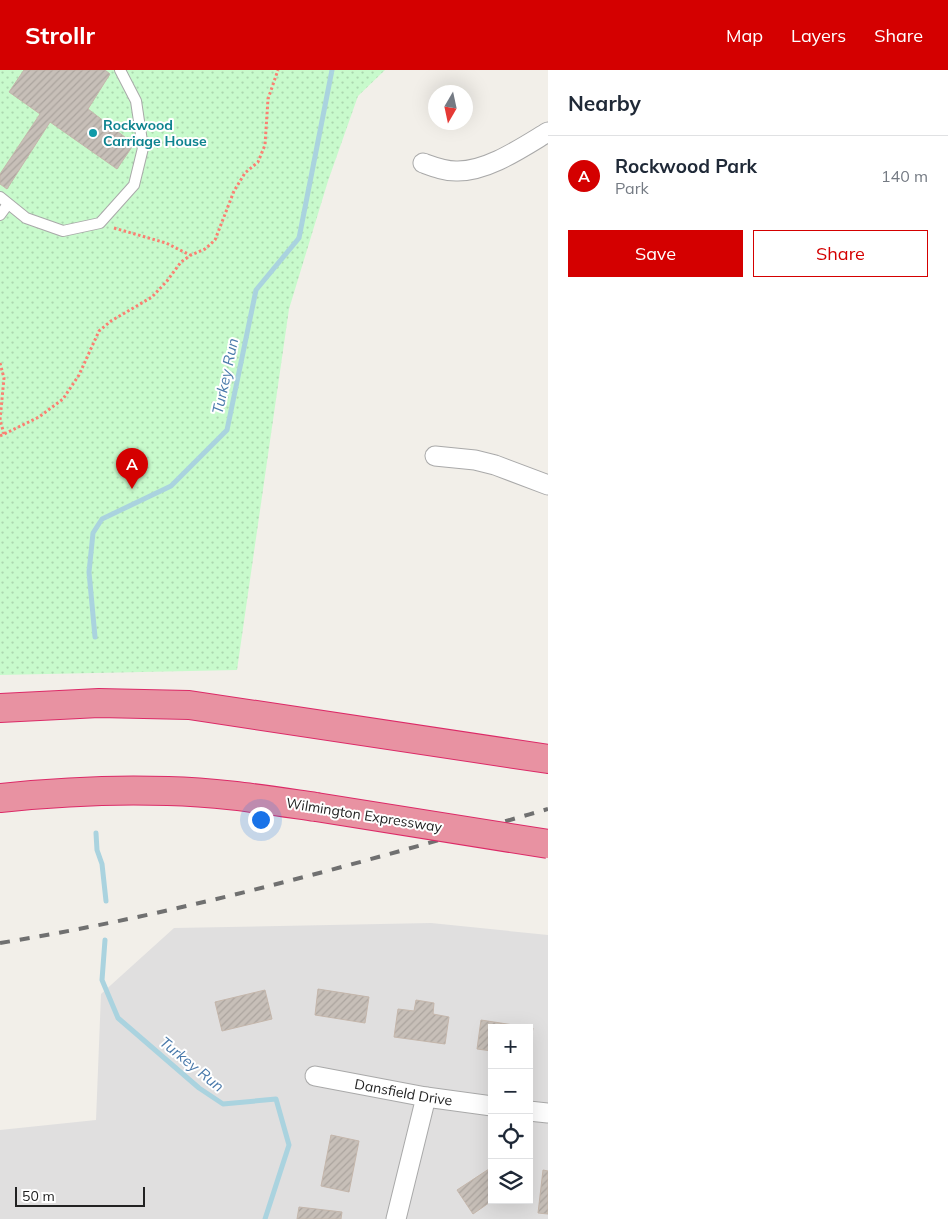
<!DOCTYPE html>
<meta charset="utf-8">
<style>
:root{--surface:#fff;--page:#f6f6f7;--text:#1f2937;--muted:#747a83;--line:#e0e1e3;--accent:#d40000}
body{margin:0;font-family:Mulish,sans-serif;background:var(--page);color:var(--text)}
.controls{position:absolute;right:15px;bottom:15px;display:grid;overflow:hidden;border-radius:0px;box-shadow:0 5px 20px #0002}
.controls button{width:45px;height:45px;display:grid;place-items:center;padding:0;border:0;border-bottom:1px solid var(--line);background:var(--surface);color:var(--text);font:25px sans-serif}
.compass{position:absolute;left:428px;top:15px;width:45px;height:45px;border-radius:50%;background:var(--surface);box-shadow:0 5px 20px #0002;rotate:189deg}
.scale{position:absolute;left:15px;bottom:12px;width:130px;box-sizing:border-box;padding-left:5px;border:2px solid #222;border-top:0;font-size:14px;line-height:18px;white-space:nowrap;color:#222;-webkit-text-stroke:4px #fff;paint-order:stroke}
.you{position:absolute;left:260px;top:749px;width:18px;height:18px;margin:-12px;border:4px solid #fff;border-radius:50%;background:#1a73e8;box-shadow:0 0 0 8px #1a73e833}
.badge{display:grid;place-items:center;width:32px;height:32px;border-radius:50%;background:var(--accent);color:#fff;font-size:16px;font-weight:700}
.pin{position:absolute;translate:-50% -41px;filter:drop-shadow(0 1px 2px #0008)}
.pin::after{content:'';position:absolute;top:26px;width:18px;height:15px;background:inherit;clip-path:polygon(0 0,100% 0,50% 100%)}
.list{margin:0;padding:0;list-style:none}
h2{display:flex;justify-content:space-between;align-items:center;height:65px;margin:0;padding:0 20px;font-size:21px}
h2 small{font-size:16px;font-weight:400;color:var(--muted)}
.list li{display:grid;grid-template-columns:32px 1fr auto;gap:15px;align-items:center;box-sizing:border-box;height:80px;padding:0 20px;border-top:1px solid var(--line)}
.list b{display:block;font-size:19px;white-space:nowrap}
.list p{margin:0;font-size:16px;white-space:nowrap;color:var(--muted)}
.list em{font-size:16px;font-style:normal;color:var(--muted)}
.actions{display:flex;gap:10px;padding:15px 20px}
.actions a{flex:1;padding:11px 0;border:1px solid var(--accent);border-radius:0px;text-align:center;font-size:18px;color:var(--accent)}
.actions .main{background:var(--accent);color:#fff}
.icon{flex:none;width:28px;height:28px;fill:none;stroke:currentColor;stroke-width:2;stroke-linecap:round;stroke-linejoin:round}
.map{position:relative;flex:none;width:548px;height:1149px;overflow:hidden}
header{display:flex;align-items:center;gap:30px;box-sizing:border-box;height:70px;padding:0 25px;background:var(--accent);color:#fff}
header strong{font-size:24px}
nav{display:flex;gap:28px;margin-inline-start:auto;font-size:18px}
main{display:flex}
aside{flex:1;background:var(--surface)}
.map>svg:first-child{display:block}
.residential{fill:#e0dfdf;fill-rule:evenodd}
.park{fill:url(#park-dots)}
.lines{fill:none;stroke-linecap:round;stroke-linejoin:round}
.stream{stroke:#aad3df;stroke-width:5}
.building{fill:url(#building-hatch);stroke:#c4b6ab}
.lane-casing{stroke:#a9a9a9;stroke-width:12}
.street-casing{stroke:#a9a9a9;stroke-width:21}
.highway-casing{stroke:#dc2a67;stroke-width:30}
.path{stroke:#fa8072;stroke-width:3;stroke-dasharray:2.5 2.5;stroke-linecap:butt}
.lane{stroke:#fff;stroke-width:10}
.street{stroke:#fff;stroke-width:19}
.highway{stroke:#e892a2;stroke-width:28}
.rail{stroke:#707070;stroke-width:4;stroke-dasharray:10 10;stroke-linecap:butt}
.highway-bridge-casing{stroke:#dc2a67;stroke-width:30;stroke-linecap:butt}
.highway-bridge{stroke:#e892a2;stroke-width:28}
.culture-dot{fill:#0f9aa8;stroke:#fff;stroke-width:2}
.labels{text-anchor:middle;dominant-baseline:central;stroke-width:4;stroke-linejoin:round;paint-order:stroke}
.culture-label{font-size:14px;font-weight:bold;fill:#0d838f;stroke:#fff;text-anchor:start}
.street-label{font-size:14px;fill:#222;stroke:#fff}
.water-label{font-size:15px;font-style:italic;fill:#4a7aab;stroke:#fff}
</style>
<header>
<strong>Strollr</strong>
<nav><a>Map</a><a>Layers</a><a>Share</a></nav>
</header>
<main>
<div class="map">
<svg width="548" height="1149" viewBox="0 0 548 1149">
<defs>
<pattern id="park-dots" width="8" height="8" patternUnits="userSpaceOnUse" patternTransform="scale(1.25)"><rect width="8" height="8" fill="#c8facc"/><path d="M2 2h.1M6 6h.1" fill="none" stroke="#acd6af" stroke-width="1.8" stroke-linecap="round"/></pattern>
<pattern id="building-hatch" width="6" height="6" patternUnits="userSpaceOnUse" patternTransform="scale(1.25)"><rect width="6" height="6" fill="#c7bfb8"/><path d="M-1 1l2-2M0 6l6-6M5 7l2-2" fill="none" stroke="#aba49e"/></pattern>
</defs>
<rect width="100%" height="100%" fill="#f2efe9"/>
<path class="residential" d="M431,853L548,865V1149H0V1060L96,1050L101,924L174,858ZM492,958H529V1130H492Z"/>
<path class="park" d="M0,0H385L358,26L328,111L289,239L237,600L0,605Z"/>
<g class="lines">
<g class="stream">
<path d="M95,567L89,502L93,463L102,449L171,416L227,360L256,220L299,168L332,0"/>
<path d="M96,763L97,780L102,794L106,831"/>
<path d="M105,870L102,910L118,948L199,1018L223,1034L276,1029L289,1075L265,1149"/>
</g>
</g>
<g class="building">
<path d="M24,0H105L110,4L88,39L134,74L117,99L50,52L7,119L0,114V104L40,44L9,22Z"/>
<path d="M318,919L369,927L365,953L315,945Z"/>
<path d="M265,920L272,949L222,961L215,932Z"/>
<path d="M416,930L434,933L433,944L449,947L445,974L394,967L398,939L414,941Z"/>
<path d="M481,950L533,958L529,982V958H492V981L477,979Z"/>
<path d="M331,1065L359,1071L349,1122L321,1116Z"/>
<path d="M492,1097V1130H493L473,1144L457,1120Z"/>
<path d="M543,1100L548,1101V1144L538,1143Z"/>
<path d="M299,1137L342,1142L341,1149H297Z"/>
</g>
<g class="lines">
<defs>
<g id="lane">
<path d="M0,127L26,148L63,161L100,153L134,115L143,78L136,31L120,0"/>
<path d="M0,145L8,134"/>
</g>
<g id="street">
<path d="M423,93C434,97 444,101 456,101C487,102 523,77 548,62"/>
<path d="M435,386L475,390L495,395L548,415"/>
<path id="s1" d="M315,1006L426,1027L492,1036"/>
<path d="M529,1041L548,1043"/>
<path d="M396,1149L426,1027"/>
</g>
<g id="highway">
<path d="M0,638L99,633L189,635L548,689"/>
<path d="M0,728C56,722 112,719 168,721C218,722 267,730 316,737"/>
</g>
</defs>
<use href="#lane" class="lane-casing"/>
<use href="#street" class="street-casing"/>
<use href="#highway" class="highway-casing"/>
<g class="path">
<path d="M114,158L166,173L190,185"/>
<path d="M0,293L4,308L0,350L4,364"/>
<path d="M0,366L39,347L63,329L79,305L99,261L111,251L152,227L167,211L181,192L191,185L205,179L215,170L234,121L245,103L258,92L265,75L268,29L278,0"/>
</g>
<use href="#lane" class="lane"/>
<use href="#street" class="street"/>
<use href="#highway" class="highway"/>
<path class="rail" d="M0,873C186,843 367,791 548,739"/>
<defs>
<path id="highway-bridge" d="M316,737L548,774"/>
</defs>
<use href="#highway-bridge" class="highway-bridge-casing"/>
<use href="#highway-bridge" class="highway-bridge"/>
</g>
<circle class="culture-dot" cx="93" cy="63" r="5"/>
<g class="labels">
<g class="culture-label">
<text x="103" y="55">Rockwood<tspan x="103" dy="16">Carriage House</tspan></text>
</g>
<g class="street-label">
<text transform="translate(364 745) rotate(9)">Wilmington Expressway</text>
<text stroke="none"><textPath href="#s1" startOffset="90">Dansfield Drive</textPath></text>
</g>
<g class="water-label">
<text transform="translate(225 306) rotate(-78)">Turkey Run</text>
<text transform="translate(192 994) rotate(39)">Turkey Run</text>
</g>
</g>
</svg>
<div class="controls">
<button>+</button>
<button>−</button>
<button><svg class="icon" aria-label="locate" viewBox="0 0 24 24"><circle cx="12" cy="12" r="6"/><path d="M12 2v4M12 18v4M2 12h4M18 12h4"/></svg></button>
<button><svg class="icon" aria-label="layers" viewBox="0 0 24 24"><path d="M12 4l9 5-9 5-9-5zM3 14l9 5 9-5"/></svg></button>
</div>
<svg class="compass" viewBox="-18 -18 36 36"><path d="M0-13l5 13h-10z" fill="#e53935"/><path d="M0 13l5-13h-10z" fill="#747a83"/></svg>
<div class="scale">50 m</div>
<div class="you"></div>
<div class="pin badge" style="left:132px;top:419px">A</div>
</div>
<aside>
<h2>Nearby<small></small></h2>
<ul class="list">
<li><span class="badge">A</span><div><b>Rockwood Park</b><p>Park</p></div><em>140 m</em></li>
</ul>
<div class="actions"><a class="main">Save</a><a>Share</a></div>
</aside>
</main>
